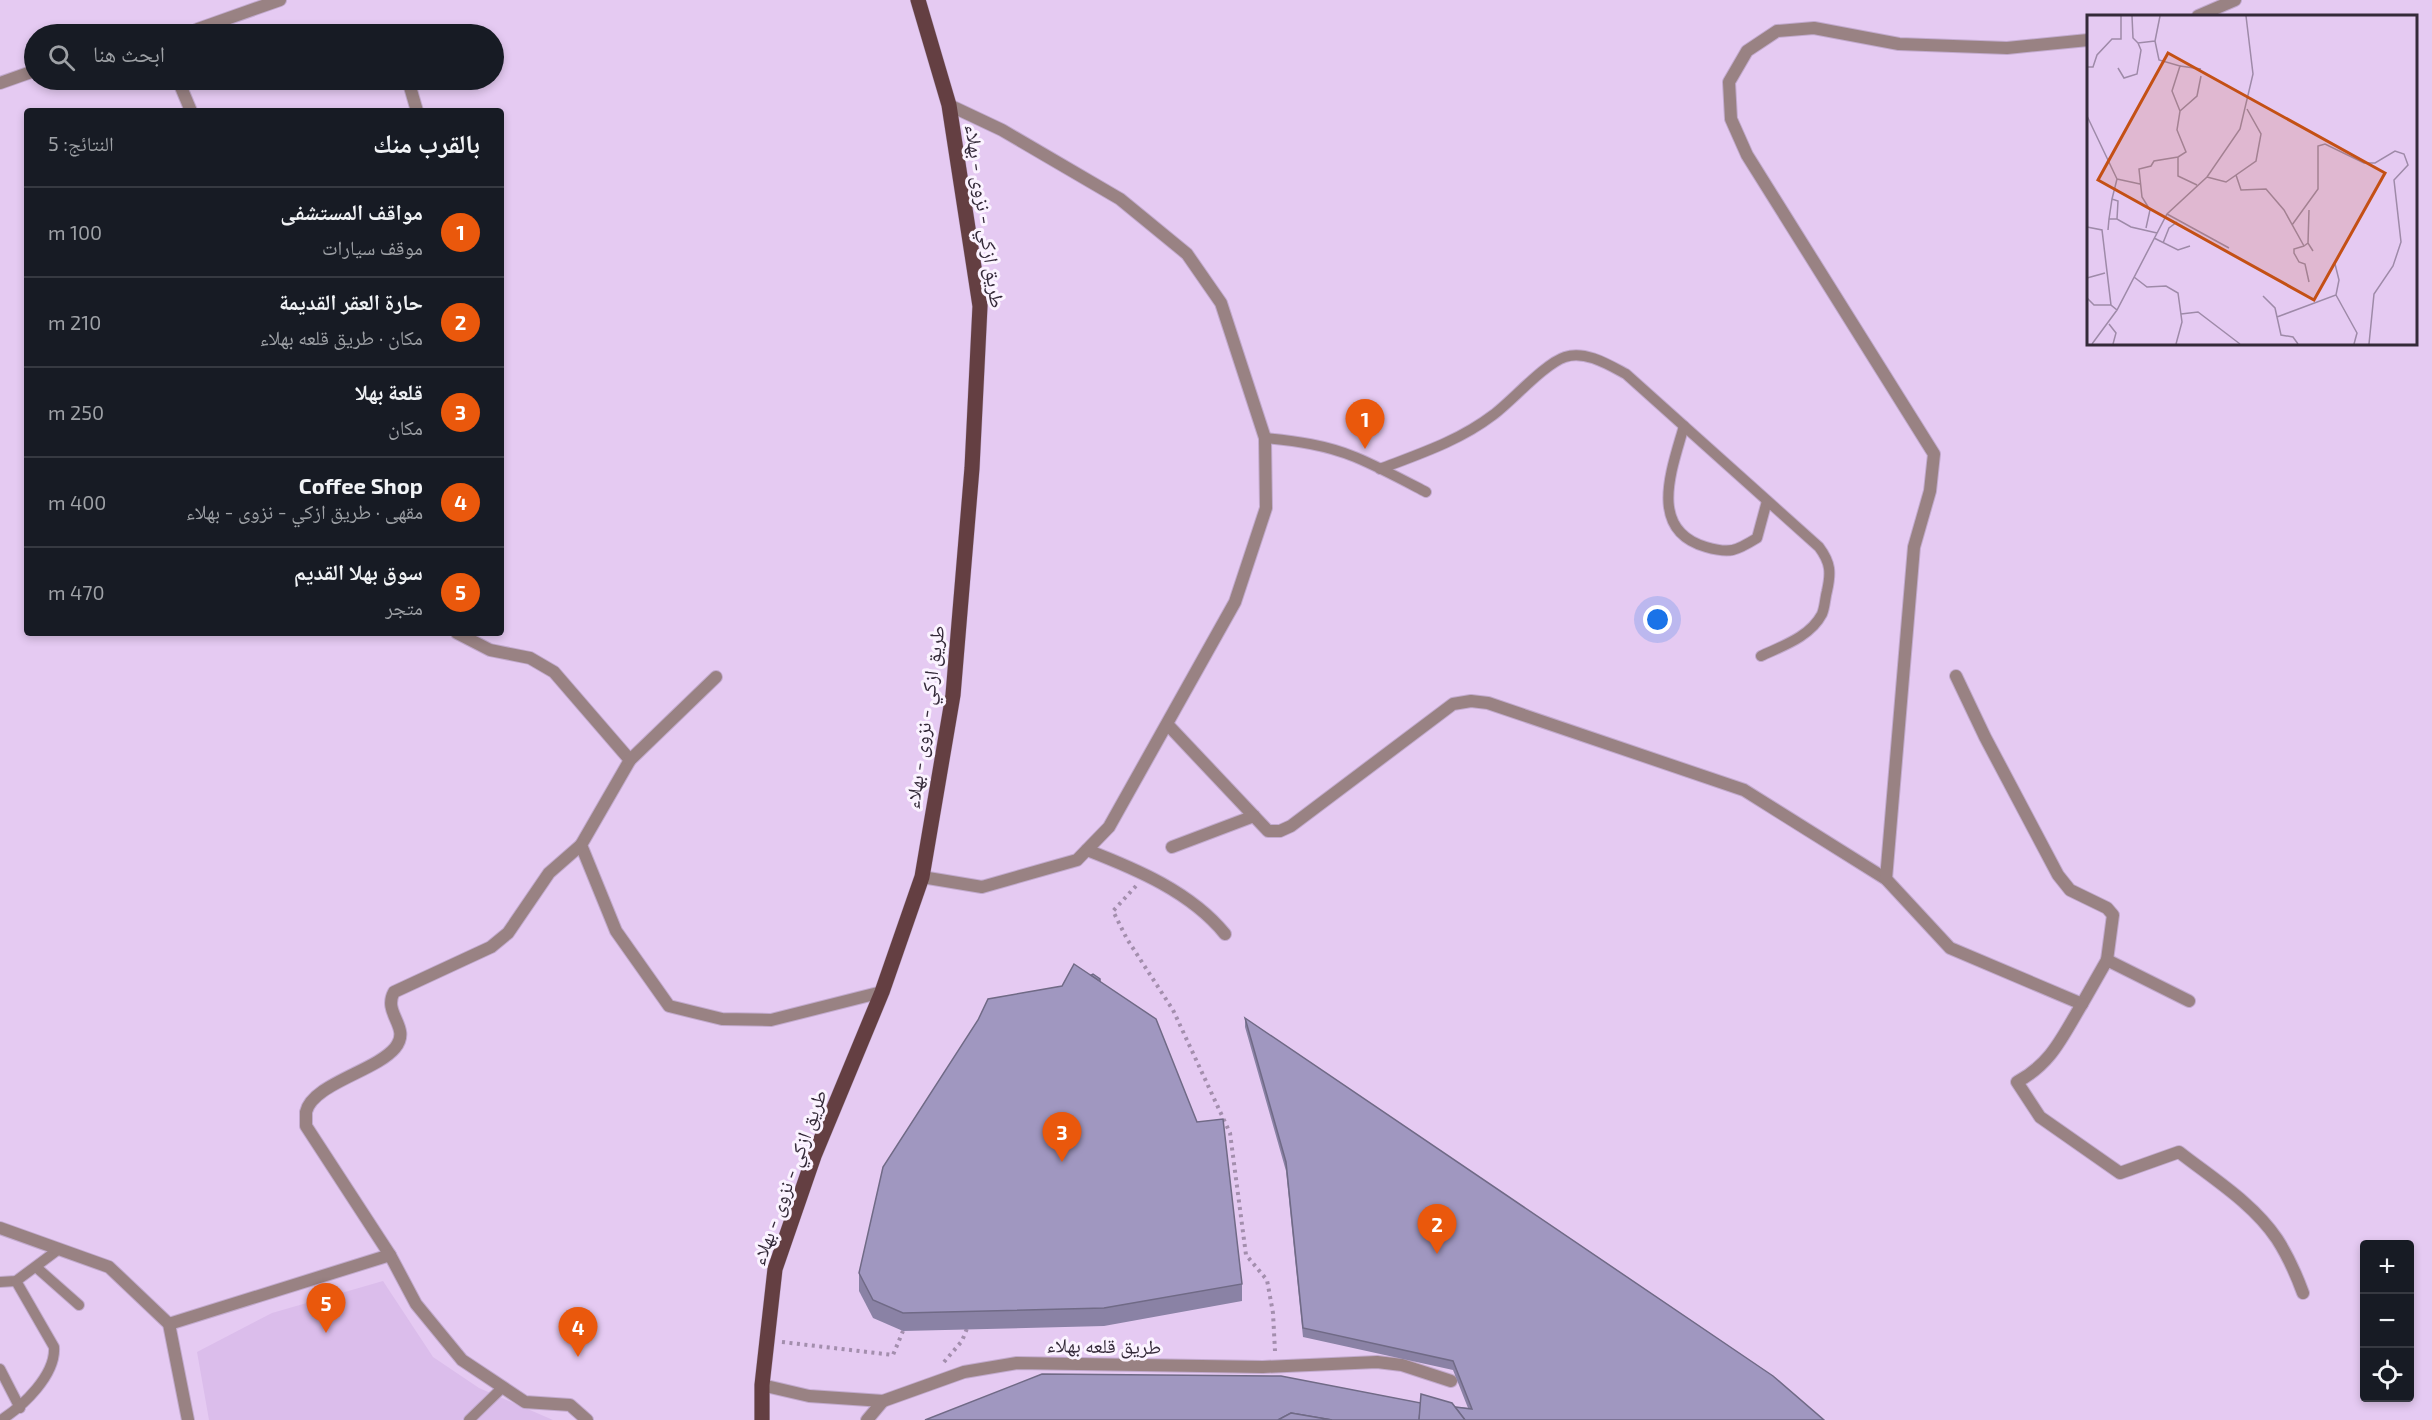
<!DOCTYPE html>
<html lang="ar">
<meta charset="utf-8">
<style>
:root{--surface:#171b24;--page:#242831;--text:#f1f3f6;--muted:#9ea1a6;--line:#363941;--accent:#ea580c}
body{margin:0;font-family:"Exo 2","Noto Naskh Arabic",sans-serif;background:var(--page);color:var(--text);direction:rtl}
.controls{position:absolute;right:18px;bottom:18px;display:grid;overflow:hidden;border-radius:6px;box-shadow:0 3px 9px #0003}
.controls button{width:54px;height:54px;display:grid;place-items:center;padding:0;border:0;border-bottom:2px solid var(--line);background:var(--surface);color:var(--text);font:30px sans-serif}
.you{position:absolute;left:1658px;top:620px;width:21px;height:21px;margin:-15px;border:4px solid #fff;border-radius:50%;background:#1a73e8;box-shadow:0 0 0 9px #1a73e833}
.badge{display:grid;place-items:center;width:39px;height:39px;border-radius:50%;background:var(--accent);color:#fff;font-size:20px;font-weight:700}
.pin{position:absolute;translate:-50% -50px;filter:drop-shadow(0 2px 3px #0008)}
.pin::after{content:'';position:absolute;top:32px;width:21px;height:18px;background:inherit;clip-path:polygon(0 0,100% 0,50% 100%)}
.list{margin:0;padding:0;list-style:none}
h2{display:flex;justify-content:space-between;align-items:center;height:78px;margin:0;padding:0 24px;font-size:26px}
h2 small{font-size:20px;font-weight:400;color:var(--muted)}
.list li{display:grid;grid-template-columns:39px 1fr auto;gap:18px;align-items:center;box-sizing:border-box;height:90px;padding:0 24px;border-top:2px solid var(--line)}
.list b{display:block;font-size:22px;white-space:nowrap}
.list p{margin:0;font-size:20px;white-space:nowrap;color:var(--muted)}
.list em{font-size:20px;font-style:normal;color:var(--muted)}
.icon{flex:none;width:33px;height:33px;fill:none;stroke:currentColor;stroke-width:2;stroke-linecap:round;stroke-linejoin:round}
.map{position:relative;flex:none;width:2432px;height:1420px;overflow:hidden;direction:ltr}
.search{position:absolute;background:var(--surface);box-shadow:0 3px 9px #0003;left:24px;top:24px;width:480px;height:66px;display:flex;align-items:center;gap:15px;box-sizing:border-box;padding:0 21px;border-radius:33px;color:var(--muted);font-size:22px}
.panel{position:absolute;background:var(--surface);box-shadow:0 3px 9px #0003;left:24px;top:108px;width:480px;height:528px;border-radius:6px;direction:rtl}
.map>svg:first-child{display:block}
.built{fill:#dbbdeb}
.lines{fill:none;stroke-linecap:round;stroke-linejoin:round}
.lane-casing{stroke:#c2aacd;stroke-width:12}
.street-casing{stroke:#c2aacd;stroke-width:14}
.primary-casing{stroke:#c2aacd;stroke-width:16}
.path{stroke:#a38ead;stroke-width:4;stroke-dasharray:3 4.5;stroke-linecap:butt}
.lane{stroke:#998283;stroke-width:10}
.street{stroke:#998283;stroke-width:12}
.primary{stroke:#643f42;stroke-width:15}
.wall{fill:#8a82a5}
.building{fill:#a097c0;stroke:#706a86;stroke-width:1.5}
.labels{text-anchor:middle;dominant-baseline:central;stroke-width:6;stroke-linejoin:round;paint-order:stroke}
.street-label{font-size:20px;fill:#342a39;stroke:#fbf3ff}
.inset-road{fill:none;stroke:#9e8aa8;stroke-width:1.5}
.view{fill:#c45015;fill-opacity:0.15;stroke:#c45015;stroke-width:3}
.inset-edge{fill:none;stroke:#342a39;stroke-width:3}
</style>
<div class="map">
<svg width="2432" height="1420" viewBox="0 0 2432 1420">
<rect width="100%" height="100%" fill="#e5caf2"/>
<path class="built" d="M383,1281L433,1357L479,1388L553,1420H209L197,1352L272,1313Z"/>
<g class="lines">
<defs>
<g id="lane">
<path d="M1684,426C1672,469 1647,530 1706,547C1730,554 1736,551 1757,538L1767,501"/>
<path d="M1265,438C1296,441 1326,445 1355,457C1379,467 1403,480 1426,492"/>
<path d="M1380,469C1419,454 1459,441 1493,415C1512,401 1544,364 1565,357C1585,350 1609,365 1626,374L1819,547C1831,563 1831,573 1827,591C1825,598 1825,607 1822,614C1810,637 1782,646 1761,656"/>
<path d="M36,1267L79,1305"/>
<path d="M0,1282L16,1281L59,1249"/>
<path d="M0,1369L20,1408"/>
<path d="M1,1420C23,1406 56,1375 54,1347L16,1281"/>
<path d="M469,1420L503,1387"/>
</g>
<g id="street">
<path d="M2198,16L2235,0"/>
<path d="M190,34L198,29L280,0"/>
<path d="M178,80L191,111"/>
<path d="M408,80L417,111"/>
<path d="M0,83L34,71"/>
<path d="M457,633L490,650L530,658L554,672L630,760L581,845L616,931L669,1006L722,1019L771,1020L882,992"/>
<path d="M1956,676L1985,737L2058,875L2070,890L2107,908L2113,915L2107,960"/>
<path d="M1168,725L1268,831H1280L1291,826L1453,704L1471,701L1488,703L1744,790L1886,879L1950,948L2082,1004L2107,960L2189,1001"/>
<path d="M630,760L716,677"/>
<path d="M581,845L549,873L508,933L491,947L394,992C382,1014 412,1027 395,1048C376,1071 312,1084 306,1112C306,1116 306,1122 306,1126L390,1255L416,1304L462,1360L525,1402L570,1405L587,1420"/>
<path d="M1172,847L1254,816"/>
<path d="M1087,850C1136,869 1191,892 1225,934"/>
<path d="M922,877L982,887L1077,860L1109,827L1235,602L1266,508L1265,438L1221,303L1187,254L1120,199L1002,130L949,105"/>
<path d="M1886,879L1914,547L1930,491L1934,454L1747,155L1731,119L1729,82L1747,51L1777,31L1814,28L1899,44L2007,48L2088,40"/>
<path d="M2082,1004C2062,1037 2052,1063 2017,1082L2040,1117L2120,1173L2179,1152C2212,1178 2253,1203 2277,1239C2288,1256 2296,1274 2303,1293"/>
<path d="M0,1228L109,1267L169,1324L188,1420"/>
<path d="M169,1324L390,1255"/>
<path d="M762,1385L809,1396L883,1401L964,1372L1017,1363L1263,1367L1377,1362L1402,1365L1451,1381"/>
<path d="M867,1420L883,1401"/>
</g>
<path id="primary" d="M762,1420V1385L775,1269L814,1156L882,992L922,877L953,695L972,468L980,306L949,105L918,0"/>
</defs>
<use href="#lane" class="lane-casing"/>
<use href="#street" class="street-casing"/>
<use href="#primary" class="primary-casing"/>
<g class="path">
<path d="M1136,886L1113,911L1127,939L1173,1010L1230,1133L1246,1255L1267,1280L1273,1313L1275,1351"/>
<path d="M782,1342L893,1355L903,1331"/>
<path d="M944,1362L962,1341L968,1326"/>
</g>
<use href="#lane" class="lane"/>
<use href="#street" class="street"/>
<use href="#primary" class="primary"/>
</g>
<g class="wall">
<path d="M1100,982L1242,1284V1301L1104,1326L903,1331L873,1318L859,1291V1273L1062,986Z"/>
<path d="M1245,1018L1824,1420H925L1421,1403L1468,1408L1453,1370L1303,1337L1286,1171L1245,1027Z"/>
</g>
<g class="building">
<path d="M1074,964L1156,1019L1197,1122L1223,1119L1242,1284L1104,1308L903,1313L873,1300L859,1273L883,1167L978,1020L988,999L1062,986Z"/>
<path d="M1093,974L1100,979V981L1091,975Z"/>
<path d="M1245,1018L1773,1376L1824,1420H1465L1455,1407L1472,1409L1453,1361L1303,1328L1286,1162Z"/>
<path d="M1042,1374L1281,1376L1421,1403L1419,1420H1332L1291,1413L1278,1420H925Z"/>
<path d="M1421,1394L1452,1403L1465,1420H1419Z"/>
<path d="M1291,1413L1332,1420H1278Z"/>
</g>
<g class="labels">
<g class="street-label">
<text transform="translate(986 216) rotate(82)">طريق ازكي - نزوى - بهلاء</text>
<text transform="translate(924 717) rotate(-82)">طريق ازكي - نزوى - بهلاء</text>
<text transform="translate(788 1177) rotate(-70)">طريق ازكي - نزوى - بهلاء</text>
<text transform="translate(1104 1345) rotate(1)">طريق قلعه بهلاء</text>
</g>
</g>
<g transform="translate(2087 15)">
<rect width="330" height="330" fill="#e5caf2"/>
<path class="inset-road" d="M45,1L46,23L51,28L68,26M73,1L68,26L72,45L93,51L85,76L93,96L90,115L99,137L91,142V161L110,170M93,51L114,54M0,52H6L10,40L25,24H34V1M31,53L37,63L50,59L54,35L51,28M93,96L110,81L114,61M0,101L30,164L25,184M149,160L154,175L179,174L197,195L217,231L221,228L226,236M120,162L139,167L169,146L174,119L160,94M30,164L53,169M80,199L142,233M22,204L25,184L31,186L30,204M205,210L231,174V131L238,129L277,148H288L308,136L317,139L321,150L307,165L314,227L306,251L287,279L282,329M0,212L15,215L24,290L30,295M59,213L63,195L55,182L52,154L64,151L67,146L91,142M21,215L22,204H30L44,212L70,218M67,223L91,235L103,231M76,228L82,213L90,207M221,228L222,195M217,231L207,234V238L212,247L218,249L222,267M47,262L60,272L79,271L91,278L95,307L89,329M0,263L18,258M249,280L270,318L267,329M176,281L188,293L190,302M0,283L7,290H24M94,299L111,297L153,329M22,309L29,318L26,329M5,329L30,295L80,199L120,162L153,114L166,59L159,1M211,329L206,322L194,320L190,302L249,280L252,265L248,249"/>
<path class="view" d="M81,38L298,158L227,285L11,165Z"/>
<rect width="330" height="330" class="inset-edge"/>
</g>
</svg>
<div class="controls">
<button>+</button>
<button>−</button>
<button><svg class="icon" aria-label="locate" viewBox="0 0 24 24"><circle cx="12" cy="12" r="6"/><path d="M12 2v4M12 18v4M2 12h4M18 12h4"/></svg></button>
</div>
<div class="you"></div>
<div class="pin badge" style="left:1365px;top:449px">1</div>
<div class="pin badge" style="left:1437px;top:1254px">2</div>
<div class="pin badge" style="left:1062px;top:1162px">3</div>
<div class="pin badge" style="left:578px;top:1357px">4</div>
<div class="pin badge" style="left:326px;top:1333px">5</div>
<div class="search"><svg class="icon" aria-label="search" viewBox="0 0 24 24"><circle cx="10" cy="10" r="6"/><path d="M15 15l6 6"/></svg>ابحث هنا</div>
<section class="panel">
<h2>بالقرب منك<small>النتائج: 5</small></h2>
<ul class="list">
<li><span class="badge">1</span><div><b>مواقف المستشفى</b><p>موقف سيارات</p></div><em>100 m</em></li>
<li><span class="badge">2</span><div><b>حارة العقر القديمة</b><p>مكان · طريق قلعه بهلاء</p></div><em>210 m</em></li>
<li><span class="badge">3</span><div><b>قلعة بهلا</b><p>مكان</p></div><em>250 m</em></li>
<li><span class="badge">4</span><div><b>Coffee Shop</b><p>مقهى · طريق ازكي - نزوى - بهلاء</p></div><em>400 m</em></li>
<li><span class="badge">5</span><div><b>سوق بهلا القديم</b><p>متجر</p></div><em>470 m</em></li>
</ul>
</section>
</div>
